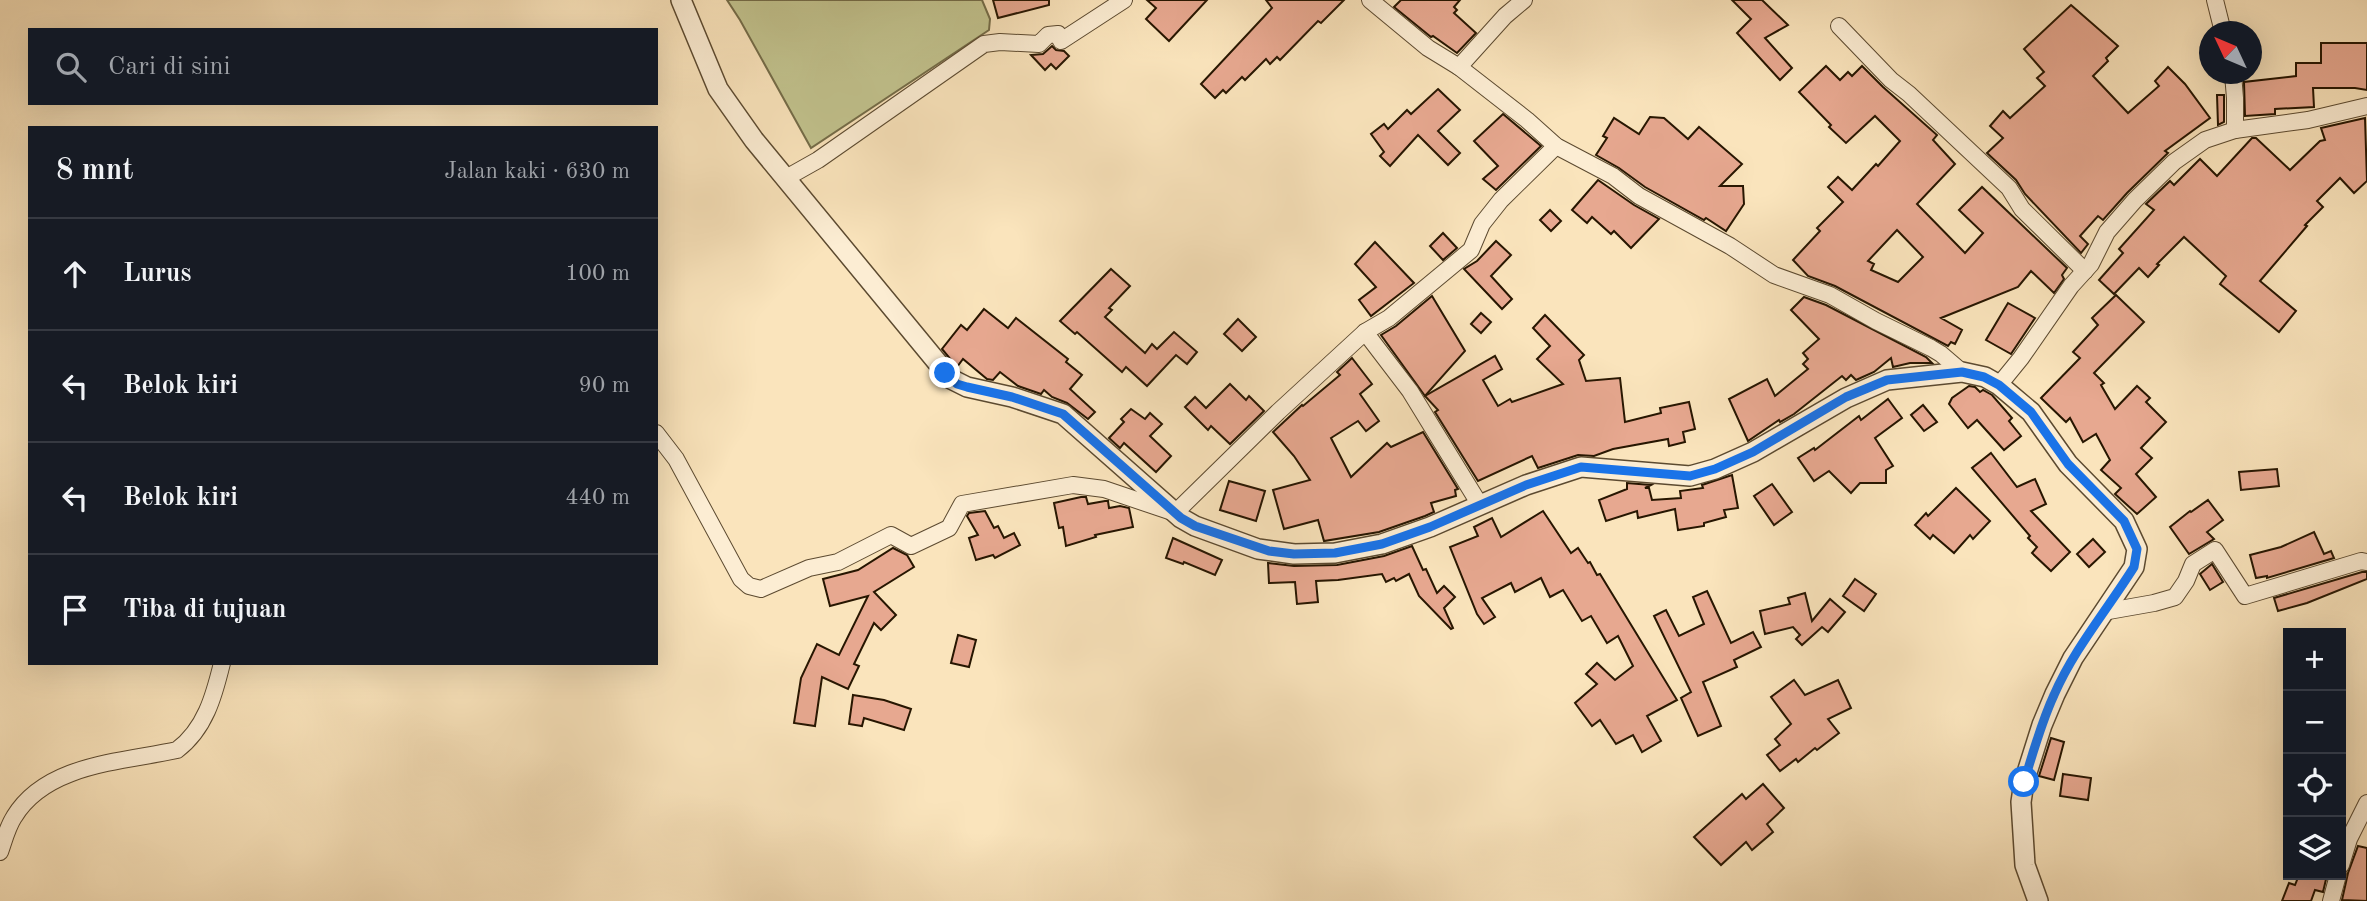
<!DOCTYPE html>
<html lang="id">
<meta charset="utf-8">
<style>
:root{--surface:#171b24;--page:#20242c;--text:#f1f3f6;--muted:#9ea1a6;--line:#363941}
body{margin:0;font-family:"Old Standard TT",serif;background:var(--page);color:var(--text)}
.controls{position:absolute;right:21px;bottom:21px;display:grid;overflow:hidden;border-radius:0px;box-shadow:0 7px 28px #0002}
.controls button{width:63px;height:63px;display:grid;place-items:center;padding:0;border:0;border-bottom:2px solid var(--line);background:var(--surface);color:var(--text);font:35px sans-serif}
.compass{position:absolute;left:2199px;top:21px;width:63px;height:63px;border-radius:50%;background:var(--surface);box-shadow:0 7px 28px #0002;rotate:314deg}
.stop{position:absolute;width:21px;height:21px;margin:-16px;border:5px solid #1a73e8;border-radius:50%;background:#fff}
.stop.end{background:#1a73e8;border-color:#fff;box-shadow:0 2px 7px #0008}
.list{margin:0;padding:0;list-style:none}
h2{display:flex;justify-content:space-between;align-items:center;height:91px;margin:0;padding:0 28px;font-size:30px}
h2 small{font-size:23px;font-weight:400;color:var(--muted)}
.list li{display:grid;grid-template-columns:46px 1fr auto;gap:21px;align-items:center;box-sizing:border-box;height:112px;padding:0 28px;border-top:2px solid var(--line)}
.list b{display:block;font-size:26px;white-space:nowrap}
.list em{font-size:23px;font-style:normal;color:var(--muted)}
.icon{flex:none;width:38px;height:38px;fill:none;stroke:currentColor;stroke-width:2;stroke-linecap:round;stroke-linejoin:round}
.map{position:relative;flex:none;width:2367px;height:901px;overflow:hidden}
.search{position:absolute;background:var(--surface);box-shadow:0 7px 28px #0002;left:28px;top:28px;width:630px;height:77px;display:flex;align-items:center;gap:18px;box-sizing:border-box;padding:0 24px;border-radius:0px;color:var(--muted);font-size:26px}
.panel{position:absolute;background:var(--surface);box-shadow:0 7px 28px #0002;left:28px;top:126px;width:630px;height:539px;border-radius:0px}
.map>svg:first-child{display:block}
.green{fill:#c2c38e;stroke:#746c48;stroke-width:2}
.building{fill:#e7a890;stroke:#271601;stroke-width:2;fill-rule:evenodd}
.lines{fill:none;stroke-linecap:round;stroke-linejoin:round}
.minor-casing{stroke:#5c4a30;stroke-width:18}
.tertiary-casing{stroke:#5c4a30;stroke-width:22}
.minor{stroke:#fcedd3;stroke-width:16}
.tertiary{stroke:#fcedd3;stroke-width:19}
.route{stroke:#1a73e8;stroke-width:9}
</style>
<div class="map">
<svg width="2367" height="901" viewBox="0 0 2367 901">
<rect width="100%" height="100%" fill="#fae4bc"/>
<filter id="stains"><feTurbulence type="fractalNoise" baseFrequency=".00286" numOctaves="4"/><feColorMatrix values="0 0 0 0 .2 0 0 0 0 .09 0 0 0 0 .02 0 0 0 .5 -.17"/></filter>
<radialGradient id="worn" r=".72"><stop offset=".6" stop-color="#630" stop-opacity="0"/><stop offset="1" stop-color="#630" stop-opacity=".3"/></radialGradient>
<path class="green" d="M727,0H982L990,19L989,30L811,148L740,20Z"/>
<g class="building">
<path d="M993,0H1049V5L998,18Z"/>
<path d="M1147,0H1207L1169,41L1146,19L1156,8Z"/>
<path d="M1266,0H1344L1321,23L1318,21L1280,60L1277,57L1270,64L1266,59L1245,80L1242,77L1226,93L1223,90L1215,98L1201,84L1272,8Z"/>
<path d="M1401,0H1460L1454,7L1457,10L1454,13L1476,33L1457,53L1433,36L1431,37L1394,7Z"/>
<path d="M1732,0H1762L1788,25L1765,38L1792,68L1780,80L1737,33L1751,19Z"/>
<path d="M2071,5L2118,46L2106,58L2108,61L2093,76L2128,113L2159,86L2155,81L2168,67L2185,84L2210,118L2165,151L2168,153L2127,193L2103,220L2098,216L2080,236L2088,244L2081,253L2025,194L2016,180L1987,153L2003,138L1990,126L2003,111L2010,118L2045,86L2037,78L2044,72L2024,49Z"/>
<path d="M2321,43H2367V90L2355,88H2313L2314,107L2275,109V114L2245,116L2244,82L2296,76V63H2321Z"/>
<path d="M1052,46L1056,50L1064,51L1069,56L1056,69L1051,64L1045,70L1031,55L1043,54Z"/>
<path d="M1826,66L1840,80L1848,72L1852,76L1862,66L1883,87L1937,135L1933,140L1955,164L1917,204L1965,253L1983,233L1959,210L1982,187L2067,268L2062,275L2064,279L2054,293L2031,271L2018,287L1941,318L1962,330L1955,344L1951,342L1948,346L1835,286L1808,276L1793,260L1820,231L1817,228L1843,202L1828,187L1838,177L1852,190L1876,164L1878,166L1900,141L1875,116L1846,143L1829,127L1831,125L1799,92ZM1897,230L1923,257L1898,282L1871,270L1874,264L1868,261Z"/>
<path d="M1438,89L1460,110L1438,131L1460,153L1448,165L1418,135L1390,166L1380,156L1384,152L1371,134L1384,124L1388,129L1407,110L1411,114Z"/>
<path d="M2217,95H2224V122L2218,125Z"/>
<path d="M1503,114L1541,146L1496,190L1483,179L1498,166L1474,141Z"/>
<path d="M1650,117L1664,118L1688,139L1699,127L1742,164L1720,186H1743L1744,204L1726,231L1706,218L1704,220L1645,187L1619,168L1596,155L1607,138L1603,136L1614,118L1639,134Z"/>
<path d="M2365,118L2367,181L2354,193L2340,178L2317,201L2323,207L2305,225L2307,226L2260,281L2296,311L2279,332L2220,284L2226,276L2184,237L2157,264L2159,265L2148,277L2139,268L2114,294L2099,280L2123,253L2119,249L2154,210L2146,204L2170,181L2174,185L2200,159L2217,176L2252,138H2256L2290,170L2320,141L2325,140L2321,128Z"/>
<path d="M1598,180L1634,205L1659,219L1631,248L1614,231L1611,234L1592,217L1587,223L1572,210Z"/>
<path d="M1550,210L1561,221L1551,231L1540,220Z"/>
<path d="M1443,233L1457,248L1443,260L1430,246Z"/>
<path d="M1496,241L1511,255L1491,276L1512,299L1502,309L1464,269L1477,261Z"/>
<path d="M1375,242L1414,283L1371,316L1359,300L1376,287L1355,264Z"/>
<path d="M1111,269L1130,286L1109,308L1112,310L1105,317L1145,353L1152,344L1157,349L1174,332L1197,352L1187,364L1176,355L1147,386L1126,367L1122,372L1077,332L1075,334L1060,321Z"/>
<path d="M2116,295L2144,322L2094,373L2104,383L2101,385L2115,409L2137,386L2150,398L2146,402L2166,422L2141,448L2152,458L2136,474L2156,497L2137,514L2115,494L2121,488L2101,470L2110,460L2096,434L2083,442L2070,418L2066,422L2041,398L2080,358L2073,352L2098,325L2092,318Z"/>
<path d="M1432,296L1465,351L1425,396L1381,335L1396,326Z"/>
<path d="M1804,297L1826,305L1926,357L1932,363H1910L1893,367L1891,358L1874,372L1856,380L1851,375L1846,380L1842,376L1794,414L1780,422L1779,420L1748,441L1729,399L1767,379L1775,396L1808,369L1803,364L1808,359L1803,353L1819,339L1791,310Z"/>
<path d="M2008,303L2035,318L2011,354L1986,340Z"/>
<path d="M984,309L1008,328L1016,318L1068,359L1066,362L1082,375L1070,389L1095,412L1088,419L1067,403L1052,397L1044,390L1041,394L1018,386L1000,372L993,380L987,379L963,359L957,367L956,366L942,349L961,325L967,330Z"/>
<path d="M1481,313L1491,322L1481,333L1471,324Z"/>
<path d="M1545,315L1584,355L1579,360L1586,381L1620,378L1625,422L1661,413L1660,408L1689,402L1695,429L1683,432L1685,442L1669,446L1668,439L1613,449L1594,456L1578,455L1538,468L1532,456L1478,481L1435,412L1438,410L1425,396L1495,356L1502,369L1483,380L1498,406L1510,399L1512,402L1563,384L1537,359L1550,346L1533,328Z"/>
<path d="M1238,319L1256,337L1242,351L1224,334Z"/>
<path d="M1352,358L1372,384L1360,394L1379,421L1366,431L1358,421L1331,438L1351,477L1387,443L1391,447L1423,432L1458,489L1455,490L1456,496L1431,503L1434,512L1425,516L1379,532L1324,541L1318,520L1284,529L1273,490L1310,480L1294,456L1273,432L1302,405L1303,406L1340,375L1337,372Z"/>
<path d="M1230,384L1246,400L1249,396L1264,411L1230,444L1211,426L1208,430L1185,407L1195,397L1206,408Z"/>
<path d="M1969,386L1975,387L1980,392L1983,390L1992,395L2012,418L2009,421L2021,436L2004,450L1977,420L1968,428L1949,404L1952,398Z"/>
<path d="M1888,399L1902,418L1875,438L1893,466L1886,470V483H1860L1851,493L1829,471L1814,481L1798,458L1814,448L1815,450L1859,416L1861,420Z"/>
<path d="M1923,405L1937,422L1924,431L1911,415Z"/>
<path d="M1131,409L1145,419L1150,413L1162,424L1150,436L1171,456L1156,472L1124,443L1120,448L1109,438L1124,422L1121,419Z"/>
<path d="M1991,453L2017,487L2035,479L2046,504L2031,511L2070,552L2051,571L2032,553L2037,547L2028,538L2030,536L1972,468Z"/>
<path d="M2277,469L2279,486L2241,490L2239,472Z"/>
<path d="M1732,475L1738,508L1724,510L1726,517L1704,523V526L1678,530L1675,509L1638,518L1637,511L1606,521L1599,500L1627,489V483L1651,485L1645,488H1649L1652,500L1681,498L1680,491L1703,488L1702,485Z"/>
<path d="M1229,481L1265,491L1256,521L1220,510Z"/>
<path d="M1772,484L1792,512L1774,525L1754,496Z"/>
<path d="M1956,488L1990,521L1973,539L1970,535L1954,553L1933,535L1930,539L1915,525L1926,513L1928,516Z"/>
<path d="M1081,497H1086L1088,504L1105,501H1108L1109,508L1120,506L1129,508L1133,527L1095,535L1096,537L1066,546L1063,527L1059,528L1054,503Z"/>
<path d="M2208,500L2223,520L2207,532L2214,539L2189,554L2170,527L2190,511L2191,512Z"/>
<path d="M985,511L994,528L998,526L1004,538L1014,533L1020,545L995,558L993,555L976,560L969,538L978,535L967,516L969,513Z"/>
<path d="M1543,511L1571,553L1578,548L1588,563L1590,562L1597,575L1600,574L1677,700L1647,716L1661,741L1642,752L1633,735L1616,744L1600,720L1592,726L1575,703L1597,684L1586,674L1597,663L1615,680L1633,666L1618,636L1607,643L1591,616L1582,621L1563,590L1550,597L1541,578L1515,592L1511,583L1482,598L1495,617L1484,624L1477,614L1450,547L1478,536L1474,527L1492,518L1501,537Z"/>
<path d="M2314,532L2324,554L2331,551L2334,558L2267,578V576L2256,578L2250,555L2281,547Z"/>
<path d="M1173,538L1222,560L1215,575L1184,562L1183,564L1166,558Z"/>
<path d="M2093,539L2105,552L2089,567L2077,554Z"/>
<path d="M1412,546L1423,570L1426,569L1437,593L1444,586L1455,597L1444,608L1453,628L1451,629L1419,596L1409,574L1396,581L1394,578L1386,582L1382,574L1338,580L1316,581L1318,602L1297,604L1295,582L1269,583L1268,563L1294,566L1337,565L1384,556Z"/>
<path d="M893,548L907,555L914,567L874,592L896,615L881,630L874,623L854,664L859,666L848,689L822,677L815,726L794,723L801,678L817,644L839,655L868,596L830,606L823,579L858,570Z"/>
<path d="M2212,564L2223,582L2210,590L2200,574Z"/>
<path d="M2362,572H2367V579L2307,603L2278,611L2274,598Z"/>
<path d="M1855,579L1876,594L1864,611L1843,596Z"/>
<path d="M1707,591L1731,643L1753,632L1761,647L1734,660L1737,667L1703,682L1721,726L1698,736L1681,698L1691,692L1654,616L1666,610L1679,636L1704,624L1693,597Z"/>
<path d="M1805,593L1812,621L1830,599L1845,612L1828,632L1822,627L1802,645L1796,639L1800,635L1793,627L1765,634L1760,611L1790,604L1788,598Z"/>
<path d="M958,635L976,640L969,667L951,663Z"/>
<path d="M1794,680L1805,695L1838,680L1851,708L1828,719L1839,733L1817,750L1815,748L1798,762L1796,759L1780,771L1767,755L1780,745L1775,739L1791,724L1771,697Z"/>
<path d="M853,695L884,700L911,709L904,730L864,718L862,726L849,724Z"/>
<path d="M2051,738L2064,742L2054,780L2039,776Z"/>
<path d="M2063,774L2091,778L2088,800L2060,796Z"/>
<path d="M1763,784L1784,808L1767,824L1773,832L1752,850L1746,842L1721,865L1694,837L1742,794L1746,799Z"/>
<path d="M2358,846L2367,848V901L2342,900L2348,873Z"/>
<path d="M2299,875H2327L2323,892L2315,890L2311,901H2282L2289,883L2295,885Z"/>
</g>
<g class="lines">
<defs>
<g id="minor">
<path d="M1370,0L1428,48L1459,67L1527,120L1556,146L1613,176L1639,196L1730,246L1774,275L1830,295L1876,321L1931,348L1941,354L1962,372"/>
<path d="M2215,0L2223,32"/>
<path d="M1839,26L1891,80L1909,94L2009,188L2022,209L2085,271"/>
<path d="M1459,67L1505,16L1524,0"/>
<path d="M2233,74L2235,98V130"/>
<path d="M786,178L818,160L984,44L1000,42L1039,44L1048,35L1058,34L1061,41L1124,0"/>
<path d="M1365,332L1410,391L1480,505"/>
<path d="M1999,385L2021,358L2071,286L2091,264L2107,232L2135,200L2174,162L2205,140L2235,130L2308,120L2367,106"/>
<path d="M656,433L676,459L741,579L749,586L761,589L809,568L838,562L891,535L911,546L949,528L962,504L1073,485L1104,489L1175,513L1278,412L1365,332L1389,318L1471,250L1482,224L1501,200L1556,146"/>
<path d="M2103,612L2154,603L2175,597L2186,581L2193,564L2215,550L2245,596L2361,561L2367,562"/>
<path d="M0,852C4,841 7,828 14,817C46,764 121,762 177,750C205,729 214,696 222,663"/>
<path d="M2341,865L2349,839L2367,803"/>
<path d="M2331,901L2338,875"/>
</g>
<path id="tertiary" d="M681,0L718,89L754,140L951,379L967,387L1012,397L1063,414L1181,518L1195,526L1258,549L1294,554L1335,553L1382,544L1430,527L1526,485L1581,467L1690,476L1715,469L1753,452L1846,398L1887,380L1962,372L1985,377L1999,385L2031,412L2068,464L2124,521L2137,549L2134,567L2073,658L2055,694L2042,725L2024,782L2021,802L2025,865L2038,901"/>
</defs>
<use href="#minor" class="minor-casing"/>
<use href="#tertiary" class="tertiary-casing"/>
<use href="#minor" class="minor"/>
<use href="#tertiary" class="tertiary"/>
</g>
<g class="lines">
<path class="route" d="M945,373L957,384L967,387L1012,397L1063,414L1181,518L1195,526L1269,551L1294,554L1335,553L1382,544L1430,527L1526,485L1581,467L1690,476L1715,469L1753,452L1846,397L1887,380L1962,372L1984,377L1999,385L2031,412L2068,464L2124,521L2137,549L2134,567C2107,610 2074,649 2054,695C2041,723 2033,753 2024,782"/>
</g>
<rect width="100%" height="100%" filter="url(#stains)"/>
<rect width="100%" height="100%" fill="url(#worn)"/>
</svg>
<div class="controls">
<button>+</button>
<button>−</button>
<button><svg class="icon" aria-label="locate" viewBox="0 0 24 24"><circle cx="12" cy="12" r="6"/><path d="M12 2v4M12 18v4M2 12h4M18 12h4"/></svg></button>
<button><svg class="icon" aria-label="layers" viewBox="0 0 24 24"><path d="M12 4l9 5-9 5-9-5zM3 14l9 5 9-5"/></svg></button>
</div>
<svg class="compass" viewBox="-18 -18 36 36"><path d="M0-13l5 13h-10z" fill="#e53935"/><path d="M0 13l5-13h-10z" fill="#9ea1a6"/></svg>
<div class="stop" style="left:2024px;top:782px"></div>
<div class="stop end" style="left:945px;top:373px"></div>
<div class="search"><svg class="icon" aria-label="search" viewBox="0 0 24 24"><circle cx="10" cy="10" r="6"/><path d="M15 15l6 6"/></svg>Cari di sini</div>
<section class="panel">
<h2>8 mnt<small>Jalan kaki · 630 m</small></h2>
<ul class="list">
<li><svg class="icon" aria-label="ahead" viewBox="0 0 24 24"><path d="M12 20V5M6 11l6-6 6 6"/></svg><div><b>Lurus</b></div><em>100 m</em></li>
<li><svg class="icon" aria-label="left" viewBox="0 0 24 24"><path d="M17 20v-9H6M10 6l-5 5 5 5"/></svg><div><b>Belok kiri</b></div><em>90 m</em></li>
<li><svg class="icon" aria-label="left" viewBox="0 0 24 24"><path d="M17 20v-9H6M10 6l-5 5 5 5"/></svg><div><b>Belok kiri</b></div><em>440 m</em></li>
<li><svg class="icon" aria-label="arrive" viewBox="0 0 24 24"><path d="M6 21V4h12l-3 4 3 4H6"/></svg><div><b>Tiba di tujuan</b></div></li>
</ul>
</section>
</div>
